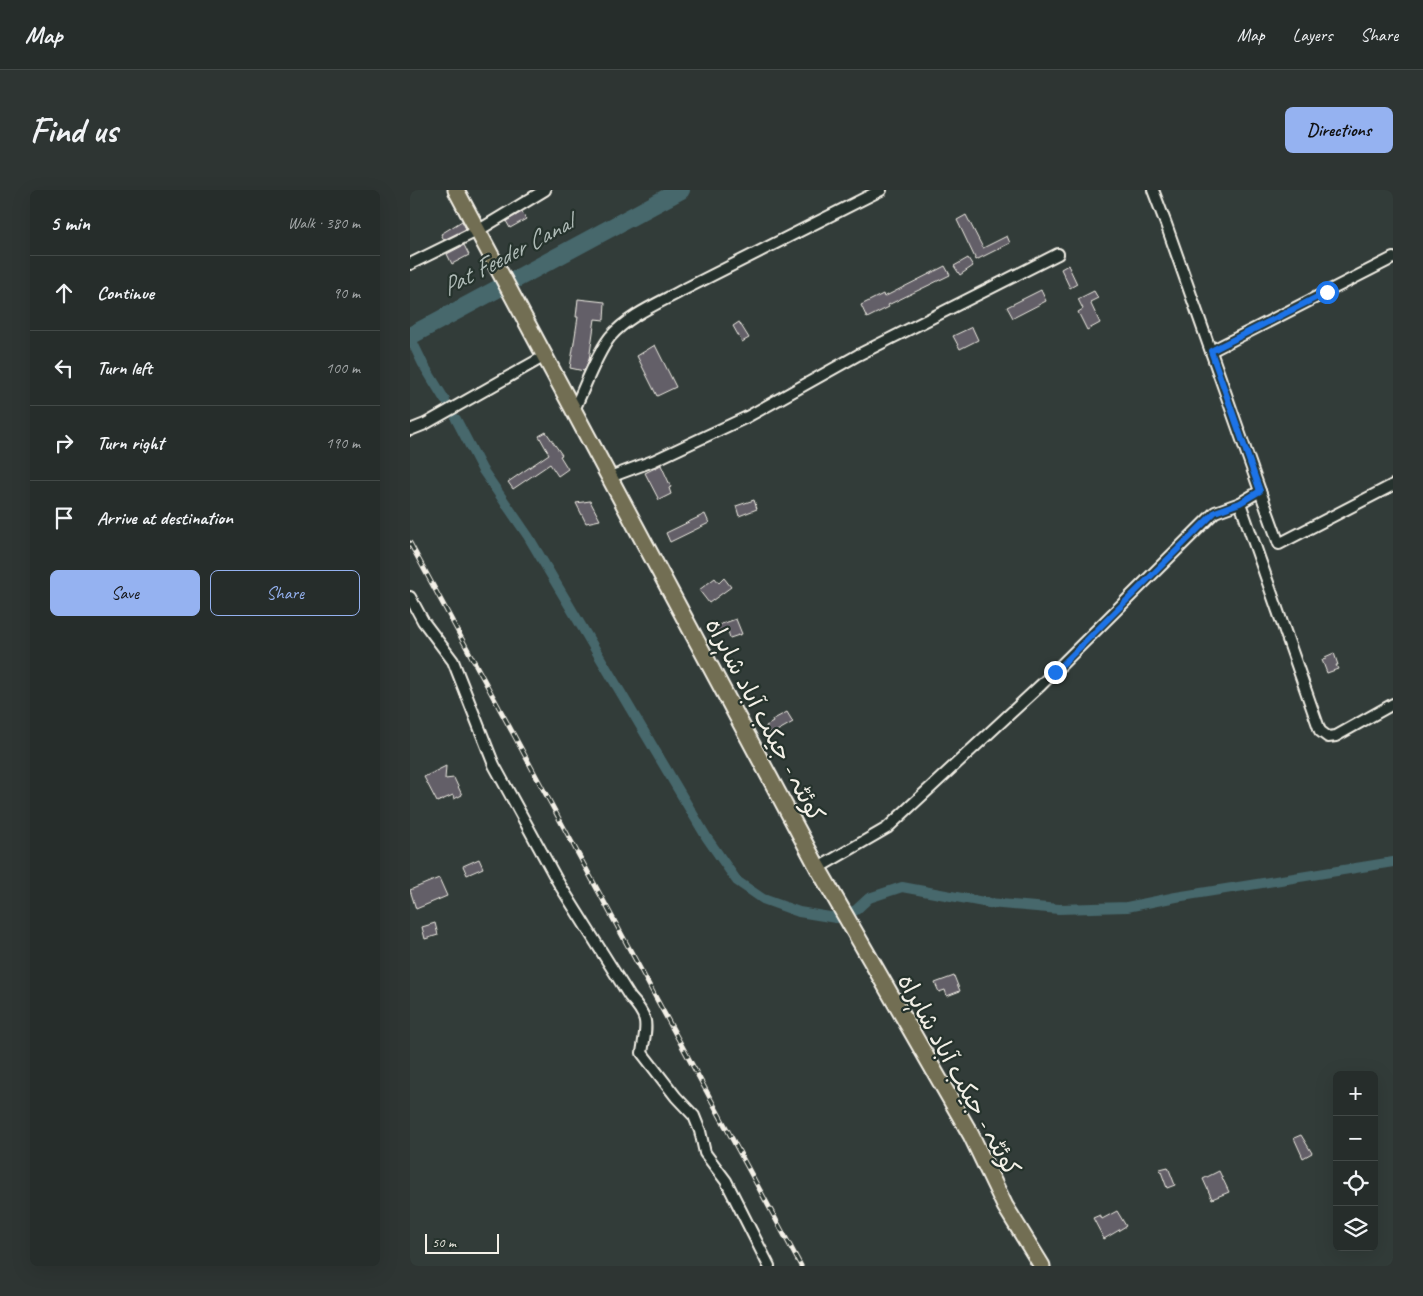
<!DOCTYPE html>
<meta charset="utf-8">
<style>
:root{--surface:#262d2b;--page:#2e3533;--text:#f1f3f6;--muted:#a4a8a9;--line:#424947;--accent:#95b2f1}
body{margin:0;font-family:Caveat,"Playpen Sans Arabic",sans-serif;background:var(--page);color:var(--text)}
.controls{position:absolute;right:15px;bottom:15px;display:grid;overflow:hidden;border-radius:8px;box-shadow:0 5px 20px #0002}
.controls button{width:45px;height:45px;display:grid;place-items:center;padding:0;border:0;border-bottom:1px solid var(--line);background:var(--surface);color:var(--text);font:25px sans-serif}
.scale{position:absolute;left:15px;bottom:12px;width:74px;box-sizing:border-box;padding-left:5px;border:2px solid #f4f1e8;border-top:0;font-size:14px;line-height:18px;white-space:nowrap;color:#f4f1e8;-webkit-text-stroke:4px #26332d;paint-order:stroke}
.stop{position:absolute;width:15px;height:15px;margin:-11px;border:4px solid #1a73e8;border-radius:50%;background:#fff}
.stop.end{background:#1a73e8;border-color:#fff;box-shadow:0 1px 5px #0008}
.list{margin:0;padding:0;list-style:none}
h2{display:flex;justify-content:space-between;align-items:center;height:65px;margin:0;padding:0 20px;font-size:21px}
h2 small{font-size:16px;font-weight:400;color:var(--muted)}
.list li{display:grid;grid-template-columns:32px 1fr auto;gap:15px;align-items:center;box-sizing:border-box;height:75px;padding:0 20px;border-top:1px solid var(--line)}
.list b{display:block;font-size:19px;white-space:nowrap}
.list em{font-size:16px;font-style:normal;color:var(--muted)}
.actions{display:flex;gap:10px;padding:15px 20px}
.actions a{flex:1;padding:11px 0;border:1px solid var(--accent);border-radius:8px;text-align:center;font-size:18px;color:var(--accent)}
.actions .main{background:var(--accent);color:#111}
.icon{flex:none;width:28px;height:28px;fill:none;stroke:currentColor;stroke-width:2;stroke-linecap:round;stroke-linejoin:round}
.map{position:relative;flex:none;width:983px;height:1076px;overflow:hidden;border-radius:8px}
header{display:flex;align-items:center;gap:30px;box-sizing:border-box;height:70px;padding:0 25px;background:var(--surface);border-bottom:1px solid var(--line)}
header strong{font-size:24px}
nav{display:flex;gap:28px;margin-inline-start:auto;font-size:18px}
.intro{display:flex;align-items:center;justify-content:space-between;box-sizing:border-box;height:120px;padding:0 30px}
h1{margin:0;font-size:35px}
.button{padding:12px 22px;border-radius:8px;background:var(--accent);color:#111;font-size:18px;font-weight:700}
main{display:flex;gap:30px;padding:0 30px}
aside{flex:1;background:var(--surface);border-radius:8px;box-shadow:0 5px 20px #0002}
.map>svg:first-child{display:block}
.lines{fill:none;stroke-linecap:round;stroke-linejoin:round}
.canal{stroke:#46676c;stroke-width:10}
.river{stroke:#46676c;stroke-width:18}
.building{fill:#635e68;stroke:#f4f1e8}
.minor-casing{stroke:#f4f1e8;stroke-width:14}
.highway-casing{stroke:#f4f1e8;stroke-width:19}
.minor{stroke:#26332d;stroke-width:10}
.highway{stroke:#726e52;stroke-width:15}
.rail-casing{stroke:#f4f1e8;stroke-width:5}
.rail{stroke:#26332d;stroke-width:3;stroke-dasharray:9;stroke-linecap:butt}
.route{stroke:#1a73e8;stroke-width:6}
.labels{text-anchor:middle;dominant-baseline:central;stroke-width:4.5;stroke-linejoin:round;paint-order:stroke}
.street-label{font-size:24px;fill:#f4f1e8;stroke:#26332d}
.water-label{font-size:25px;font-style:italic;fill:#aebab6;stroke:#26332d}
</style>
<header>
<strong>Map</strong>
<nav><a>Map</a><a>Layers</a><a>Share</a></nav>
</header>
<div class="intro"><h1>Find us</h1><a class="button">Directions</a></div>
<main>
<aside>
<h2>5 min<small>Walk · 380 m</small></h2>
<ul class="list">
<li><svg class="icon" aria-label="ahead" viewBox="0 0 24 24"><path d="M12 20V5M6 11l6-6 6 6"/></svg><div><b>Continue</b></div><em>90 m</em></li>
<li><svg class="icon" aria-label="left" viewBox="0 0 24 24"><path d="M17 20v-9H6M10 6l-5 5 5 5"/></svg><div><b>Turn left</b></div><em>100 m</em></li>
<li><svg class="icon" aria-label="right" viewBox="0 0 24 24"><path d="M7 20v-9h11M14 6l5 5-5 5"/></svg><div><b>Turn right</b></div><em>190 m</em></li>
<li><svg class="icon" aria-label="arrive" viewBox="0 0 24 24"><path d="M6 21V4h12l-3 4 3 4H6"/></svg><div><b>Arrive at destination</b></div></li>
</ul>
<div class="actions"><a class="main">Save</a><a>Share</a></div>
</aside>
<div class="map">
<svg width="983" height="1076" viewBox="0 0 983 1076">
<rect width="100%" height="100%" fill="#323c39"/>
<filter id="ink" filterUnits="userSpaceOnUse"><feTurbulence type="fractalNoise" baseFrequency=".02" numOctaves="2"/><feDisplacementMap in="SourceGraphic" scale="10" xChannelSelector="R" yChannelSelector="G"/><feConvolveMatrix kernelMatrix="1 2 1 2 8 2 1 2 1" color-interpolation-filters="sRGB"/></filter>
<g filter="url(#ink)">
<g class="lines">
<g class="canal">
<path d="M0,147L13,174L35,210"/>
<path d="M46,229L72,279L118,346L297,648L327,691L353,709L389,722L426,728L446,720L459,708L492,697L579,713L649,719L717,717L766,707L983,672"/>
</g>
<path class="river" d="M0,146L271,0"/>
</g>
<g class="building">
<path d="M112,22L116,29L100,38L96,31Z"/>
<path d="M556,25L573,58L597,46L600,53L566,70L547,30Z"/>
<path d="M52,31L56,39L34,50L31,44Z"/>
<path d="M54,55L59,65L42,74L37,64Z"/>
<path d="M558,68L563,76L550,85L544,76Z"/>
<path d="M658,75L667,94L660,98L651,79Z"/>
<path d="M535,76L540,85L478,115L479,117L457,128L451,115L473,104L474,107Z"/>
<path d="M631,100L636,111L603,128L597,117Z"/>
<path d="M684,101L688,108L680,112L690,133L677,140L668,122L673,119L668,109Z"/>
<path d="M168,109L195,112L194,130L185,129L179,170L174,181L160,178L168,127H166Z"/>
<path d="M329,132L339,148L332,152L323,136Z"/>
<path d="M562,137L568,150L550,159L543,146Z"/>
<path d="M245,155L266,197L247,206L227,166Z"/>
<path d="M136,242L152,265L150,266L158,279L148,286L140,274L103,299L98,292L139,264L129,246Z"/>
<path d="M251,275L261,297L259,298L261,304L249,310L235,283Z"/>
<path d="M344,310L347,319L329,326L326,316Z"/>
<path d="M180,311L190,330L176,333L166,313Z"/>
<path d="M295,324L299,333L260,352L256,343Z"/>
<path d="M305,388L309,393L314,388L321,397L299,413L289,400Z"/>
<path d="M326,429L332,444L320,448L318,441L306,445L303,437Z"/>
<path d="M924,463L928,475H926L928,479L917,483L912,470L916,469L915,467Z"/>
<path d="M377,522L383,532L367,541L368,542L361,546L356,536L363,532L362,530Z"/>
<path d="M36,576L35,589L44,588L52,605L44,609L43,605L27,612L14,587Z"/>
<path d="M69,669L73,678L57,685L53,676Z"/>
<path d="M29,688L37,706L6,719L0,700Z"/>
<path d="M25,733L28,745L15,749L12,737Z"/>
<path d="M544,786L550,801L537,806L535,800L529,802L525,793Z"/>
<path d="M891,945L902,963L893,968L884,948Z"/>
<path d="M758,977L765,995L757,998L750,979Z"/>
<path d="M809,981L819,1002L802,1009L793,989Z"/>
<path d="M707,1021L716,1036L694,1049L683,1028L690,1025L692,1029Z"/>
</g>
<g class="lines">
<defs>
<g id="minor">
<path d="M0,74L69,40L135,0"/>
<path d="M801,161L983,68"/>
<path d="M164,220C174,199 186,165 200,147C218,126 247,114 271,101L471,0"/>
<path d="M0,240L15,234L135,166"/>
<path d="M200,287L243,271L337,227L448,165L648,64"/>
<path d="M850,301L869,354L983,295"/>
<path d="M830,313L910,541L918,547L926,546L983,514"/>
<path d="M0,407L13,431L43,471L84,575L148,692L220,807C241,830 236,835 232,863L266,907L284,926L290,941L295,963L316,991L359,1076"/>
<path d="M408,678L477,638L631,495L805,322L830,313L850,301L756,34L743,0"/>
</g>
<path id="highway" d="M46,0L408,678L561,945L595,1016L632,1076"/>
</defs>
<use href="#minor" class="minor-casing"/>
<use href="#highway" class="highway-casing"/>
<use href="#minor" class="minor"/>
<use href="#highway" class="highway"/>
<defs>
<path id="rail" d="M0,353L391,1076"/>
</defs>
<use href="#rail" class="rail-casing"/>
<use href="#rail" class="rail"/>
</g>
</g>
<g class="lines" filter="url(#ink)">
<path class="route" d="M645,482L805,322L830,313L850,301L801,161L917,102"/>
</g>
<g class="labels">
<g class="street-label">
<text transform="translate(355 530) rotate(62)">کوئٹہ - جیکب آباد شاہراہ</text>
<text transform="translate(549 885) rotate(61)">کوئٹہ - جیکب آباد شاہراہ</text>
</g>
<g class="water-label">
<text transform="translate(97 65) rotate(-28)">Pat Feeder Canal</text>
</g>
</g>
</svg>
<div class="controls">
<button>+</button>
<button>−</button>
<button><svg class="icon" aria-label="locate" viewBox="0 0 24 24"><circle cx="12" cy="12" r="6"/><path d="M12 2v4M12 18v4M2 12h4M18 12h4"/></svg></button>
<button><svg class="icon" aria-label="layers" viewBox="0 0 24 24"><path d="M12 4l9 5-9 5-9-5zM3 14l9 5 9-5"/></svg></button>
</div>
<div class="scale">50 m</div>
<div class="stop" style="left:917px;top:102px"></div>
<div class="stop end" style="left:645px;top:482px"></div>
</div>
</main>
